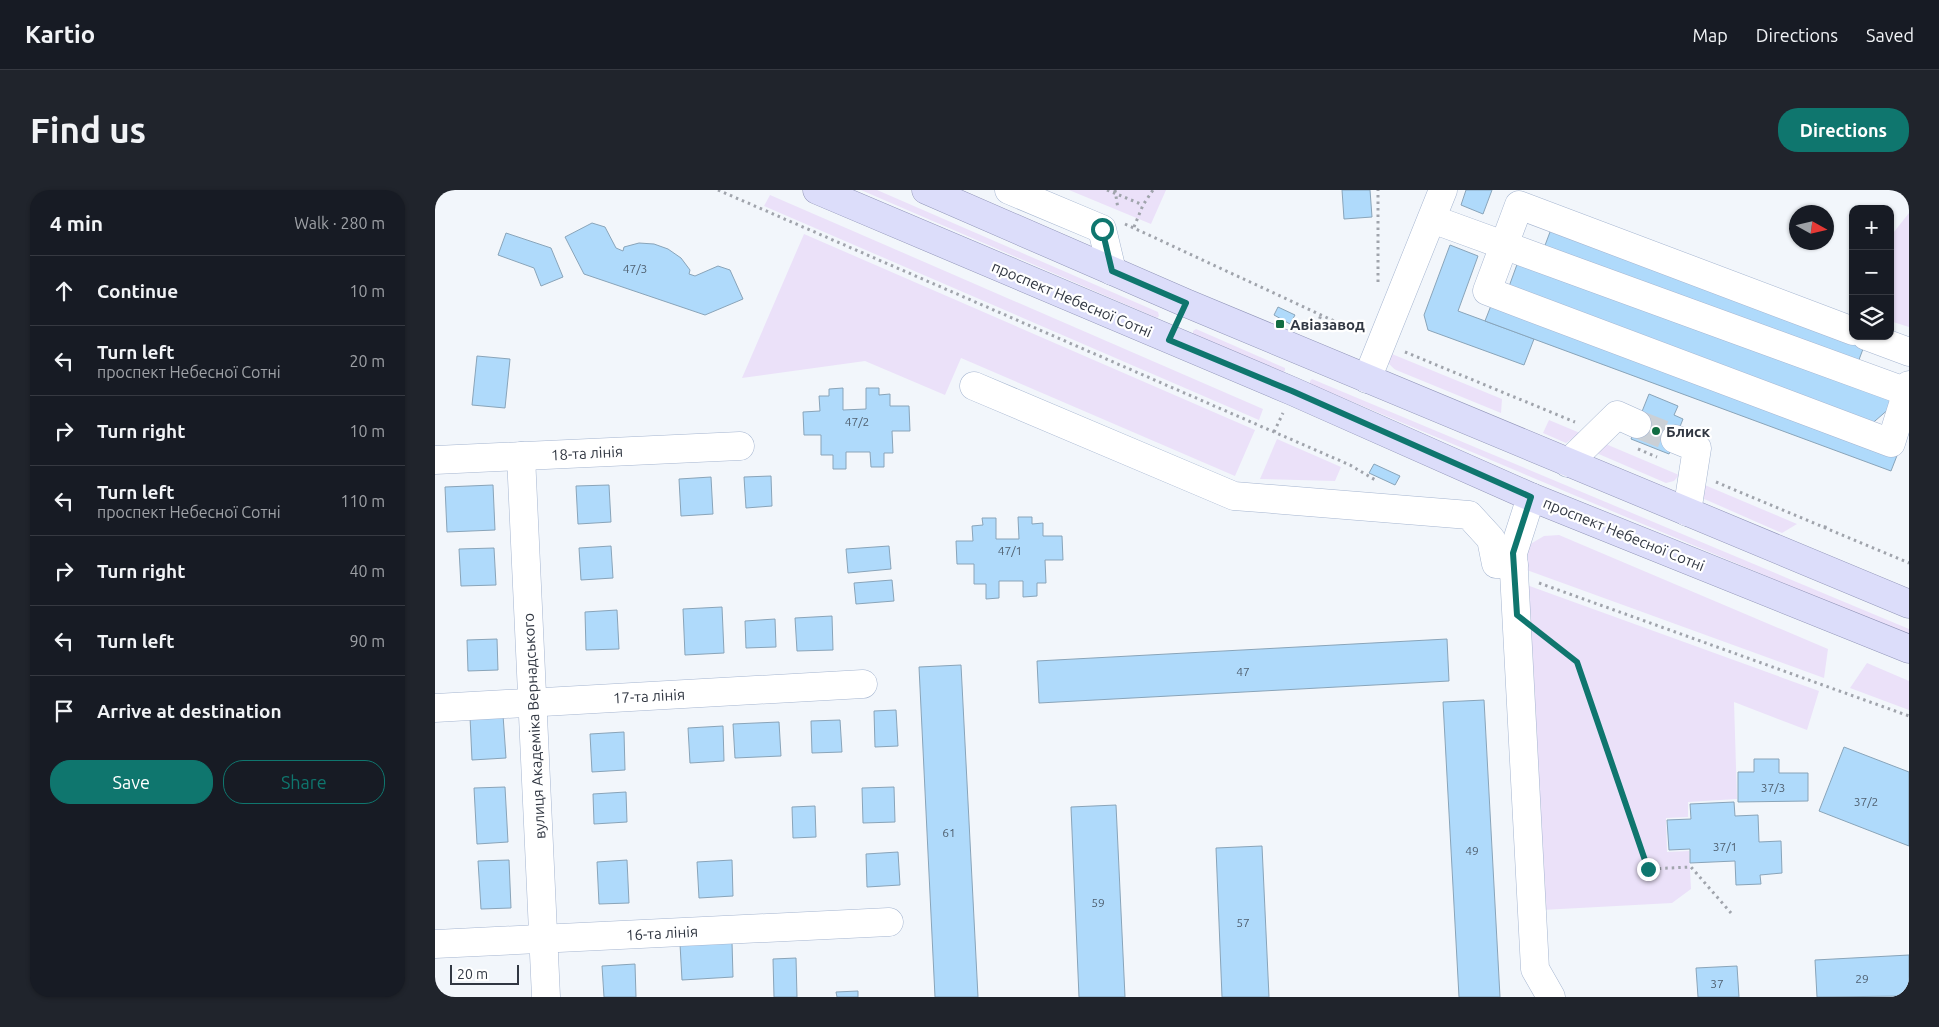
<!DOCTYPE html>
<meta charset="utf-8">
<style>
:root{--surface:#171b24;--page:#20242c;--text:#f1f3f6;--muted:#9ea1a6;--line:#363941;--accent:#0f766e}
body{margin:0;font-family:Ubuntu,sans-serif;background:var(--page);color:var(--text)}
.controls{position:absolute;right:15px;top:15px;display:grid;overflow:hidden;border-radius:10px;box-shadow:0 1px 4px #0004}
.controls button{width:45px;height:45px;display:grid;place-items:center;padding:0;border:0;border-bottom:1px solid var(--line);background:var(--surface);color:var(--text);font:25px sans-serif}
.compass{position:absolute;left:1354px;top:15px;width:45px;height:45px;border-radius:50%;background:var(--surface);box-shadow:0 1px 4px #0004;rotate:98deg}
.scale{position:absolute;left:15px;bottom:12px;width:69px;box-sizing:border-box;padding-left:5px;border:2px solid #313742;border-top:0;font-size:14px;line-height:18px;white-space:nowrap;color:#313742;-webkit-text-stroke:4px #fff;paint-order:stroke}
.stop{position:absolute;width:15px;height:15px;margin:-11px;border:4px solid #0f766e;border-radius:50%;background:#fff}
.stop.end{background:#0f766e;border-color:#fff;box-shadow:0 1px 5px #0008}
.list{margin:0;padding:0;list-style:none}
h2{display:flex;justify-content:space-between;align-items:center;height:65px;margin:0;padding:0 20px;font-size:21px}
h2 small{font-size:16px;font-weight:400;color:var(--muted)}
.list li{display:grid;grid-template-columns:32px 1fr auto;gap:15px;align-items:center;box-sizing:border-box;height:70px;padding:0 20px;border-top:1px solid var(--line)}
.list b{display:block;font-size:19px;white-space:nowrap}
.list p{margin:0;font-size:16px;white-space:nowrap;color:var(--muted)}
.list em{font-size:16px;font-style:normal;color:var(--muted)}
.actions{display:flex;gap:10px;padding:15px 20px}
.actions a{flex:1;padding:11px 0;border:1px solid var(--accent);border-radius:20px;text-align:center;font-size:18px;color:var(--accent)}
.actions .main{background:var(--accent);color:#fff}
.icon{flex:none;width:28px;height:28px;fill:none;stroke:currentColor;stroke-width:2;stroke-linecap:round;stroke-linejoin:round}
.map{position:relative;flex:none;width:1474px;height:807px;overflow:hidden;border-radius:20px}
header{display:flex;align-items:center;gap:30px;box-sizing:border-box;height:70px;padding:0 25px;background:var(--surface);border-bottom:1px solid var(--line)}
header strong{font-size:24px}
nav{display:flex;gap:28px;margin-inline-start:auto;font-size:18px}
.intro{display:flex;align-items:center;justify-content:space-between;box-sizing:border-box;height:120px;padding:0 30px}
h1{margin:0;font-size:35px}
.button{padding:12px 22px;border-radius:20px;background:var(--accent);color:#fff;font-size:18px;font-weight:700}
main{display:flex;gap:30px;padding:0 30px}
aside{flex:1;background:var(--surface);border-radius:20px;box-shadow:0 1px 4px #0004}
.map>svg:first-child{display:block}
.green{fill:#ebe1f9}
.building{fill:#afdafb;stroke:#89a4b9}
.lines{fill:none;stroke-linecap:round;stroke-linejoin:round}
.minor-tunnel{stroke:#cbd0d6;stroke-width:28;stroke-dasharray:28 14;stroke-linecap:butt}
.minor-casing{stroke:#a5b5d0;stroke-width:29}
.major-casing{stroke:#9195b8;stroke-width:29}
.path{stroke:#a0a4ac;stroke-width:3;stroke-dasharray:2.5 4;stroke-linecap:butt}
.minor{stroke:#fff;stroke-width:28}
.major{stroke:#dcddfa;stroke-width:28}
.route{stroke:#0f766e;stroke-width:6}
.poi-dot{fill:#116d42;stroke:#fff;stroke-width:2}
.labels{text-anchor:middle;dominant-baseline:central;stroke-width:4.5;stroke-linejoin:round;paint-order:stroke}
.number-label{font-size:12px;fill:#506070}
.street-label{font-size:15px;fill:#313742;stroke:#fff}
.poi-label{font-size:15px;font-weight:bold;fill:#313742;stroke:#fff;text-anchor:start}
</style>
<header>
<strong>Kartio</strong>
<nav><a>Map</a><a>Directions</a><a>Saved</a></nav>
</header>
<div class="intro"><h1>Find us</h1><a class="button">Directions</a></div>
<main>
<aside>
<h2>4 min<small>Walk · 280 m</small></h2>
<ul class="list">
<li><svg class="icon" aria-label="ahead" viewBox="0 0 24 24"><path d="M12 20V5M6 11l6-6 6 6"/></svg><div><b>Continue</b></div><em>10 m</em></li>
<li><svg class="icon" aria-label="left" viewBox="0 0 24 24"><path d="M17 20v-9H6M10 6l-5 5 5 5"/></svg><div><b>Turn left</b><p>проспект Небесної Сотні</p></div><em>20 m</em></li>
<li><svg class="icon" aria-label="right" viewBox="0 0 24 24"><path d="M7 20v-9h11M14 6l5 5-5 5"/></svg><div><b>Turn right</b></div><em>10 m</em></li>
<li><svg class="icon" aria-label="left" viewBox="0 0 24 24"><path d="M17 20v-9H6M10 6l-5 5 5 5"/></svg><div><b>Turn left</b><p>проспект Небесної Сотні</p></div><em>110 m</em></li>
<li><svg class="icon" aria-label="right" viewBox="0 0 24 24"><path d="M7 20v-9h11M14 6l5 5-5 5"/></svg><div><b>Turn right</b></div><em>40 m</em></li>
<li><svg class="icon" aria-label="left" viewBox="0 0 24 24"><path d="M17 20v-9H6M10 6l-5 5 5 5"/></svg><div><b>Turn left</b></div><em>90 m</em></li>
<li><svg class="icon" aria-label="arrive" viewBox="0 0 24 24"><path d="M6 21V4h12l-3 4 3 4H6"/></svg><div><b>Arrive at destination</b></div></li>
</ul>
<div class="actions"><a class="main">Save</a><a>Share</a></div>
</aside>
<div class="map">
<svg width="1474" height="807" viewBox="0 0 1474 807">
<rect width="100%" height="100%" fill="#f2f6fb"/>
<g class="green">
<path d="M426,0H442L723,122L724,126L722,128Z"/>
<path d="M634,0H731L716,34Z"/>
<path d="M335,5L828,219L824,230L329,16Z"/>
<path d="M1474,23V137L1455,131V47Z"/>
<path d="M369,44L820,240L800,286L526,168L510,205L430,171L307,188Z"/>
<path d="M761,139L850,178V181L848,182L758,144V141Z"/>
<path d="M952,162L1067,209L1066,223L961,180C954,175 951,171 952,162Z"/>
<path d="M877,189L1474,439V446L875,194V191Z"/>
<path d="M1114,230L1145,243L1131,253L1108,243Z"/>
<path d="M842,249L906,277L900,291L825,289Z"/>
<path d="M1166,252L1244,285L1239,291L1231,293L1159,262Z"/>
<path d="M1265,293L1362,334L1347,343L1267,308Z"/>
<path d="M1124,345L1393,459L1389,488L1089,379L1092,356L1109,346Z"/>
<path d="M1089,394L1384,501L1372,540L1299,512L1302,609L1253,612V627L1231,628L1232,662L1254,661L1256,699L1237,713L1107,720Z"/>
<path d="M1432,473L1474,491V520L1415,498Z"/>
</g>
<g class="building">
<path d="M907,0H935L937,27L909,29Z"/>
<path d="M1031,0H1057L1048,24L1026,15Z"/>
<path d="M157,33L170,37L181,58L188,61L189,57L204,53L219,54L233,59L246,68L255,80L254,84L260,86L283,76L295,80L308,109L270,125L149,84L130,47Z"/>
<path d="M1118,34L1431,151L1422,175L1109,58Z"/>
<path d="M71,43L116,58L128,87L106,96L99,78L63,65Z"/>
<path d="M1015,55L1043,66L1023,121L1099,149L1089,175L993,140L989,125Z"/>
<path d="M1084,69L1463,211L1433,237L1072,102Z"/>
<path d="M1057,113L1463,263L1456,281L1050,131Z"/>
<path d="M843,117L860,125L855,134L839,125Z"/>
<path d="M42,166L75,169L70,218L37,215Z"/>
<path d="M408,198V220L431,219V198H444V205L455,204V216H474L475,241H457L458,263H449V277H436L435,262H411V279H398V265H386V245H369L368,222L385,221L384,206H394V199Z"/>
<path d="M1214,204L1243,216L1239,225L1248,229L1234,264L1196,249Z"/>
<path d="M939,274L965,286L960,295L934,283Z"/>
<path d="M336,286L337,316L311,318L309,287Z"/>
<path d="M276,287L278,324L246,326L244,289Z"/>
<path d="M58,295L60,340L12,342L10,297Z"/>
<path d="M174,295L176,332L143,334L141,296Z"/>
<path d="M583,327H597V334L608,333V346H627L628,370H610L611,393H602V406L588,407V391H564V408L551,409V394H539V374H522L521,351H538L537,336L548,335L547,328H561V349H584Z"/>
<path d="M176,356L178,388L146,390L144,358Z"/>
<path d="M454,356L456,379L413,383L411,359Z"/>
<path d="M59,358L61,395L26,396L24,359Z"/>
<path d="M457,390L459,411L421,414L419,393Z"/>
<path d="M287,417L289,463L250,465L248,419Z"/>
<path d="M182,420L184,459L151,460L150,422Z"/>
<path d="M397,426L398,460L362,461L360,428Z"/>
<path d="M340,429L341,457L311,458L310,431Z"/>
<path d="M62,449L63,480L33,481L32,450Z"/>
<path d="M1012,449L1014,491L604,513L602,471Z"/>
<path d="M526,475L543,807H500L484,477Z"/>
<path d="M1049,510L1065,807H1024L1008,512Z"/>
<path d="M461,520L463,556L440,557L439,521Z"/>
<path d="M68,525L71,568L37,570L35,527Z"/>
<path d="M405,530L407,562L377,563L376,531Z"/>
<path d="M344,532L346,566L300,568L298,534Z"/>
<path d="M288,536L289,571L255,573L253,538Z"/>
<path d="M189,542L190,580L157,582L155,544Z"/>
<path d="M1409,557L1474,582V656L1384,621Z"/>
<path d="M1319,569H1344V583H1373V611L1303,612V582H1319Z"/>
<path d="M70,597L73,652L42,654L39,598Z"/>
<path d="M459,597L460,632L428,633L427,598Z"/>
<path d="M191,602L192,632L159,634L158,604Z"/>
<path d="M1299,612L1300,626L1323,625L1324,652L1346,651L1347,683L1325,685L1326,694L1301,695L1300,671L1255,673V659L1234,660L1232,630L1256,629L1255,614Z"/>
<path d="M681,615L690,807H644L636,617Z"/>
<path d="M380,616L381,647L358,648L357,617Z"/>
<path d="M827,656L834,807H787L781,658Z"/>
<path d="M463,662L465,695L432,697L431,664Z"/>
<path d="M74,670L76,718L46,719L43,671Z"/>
<path d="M192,670L194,713L164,714L162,672Z"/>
<path d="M297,670L298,706L264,708L262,672Z"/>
<path d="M297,752L298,787L247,790L245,754Z"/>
<path d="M1474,765V806L1382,807L1380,770Z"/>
<path d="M361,768L362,807H339L338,769Z"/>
<path d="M200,774L201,807H169L167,776Z"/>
<path d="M1302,776L1304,807H1263L1261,778Z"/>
<path d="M423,801V807H402L401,802Z"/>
</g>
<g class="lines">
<path class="minor-tunnel" d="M1202,234L1240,249"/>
<defs>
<g id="minor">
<path d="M574,0L667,39L677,81"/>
<path d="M997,29L1472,202"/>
<path d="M1418,141L1084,15L1052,101L1456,253L1474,195"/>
<path d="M1431,146L1474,162"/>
<path d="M932,189L1008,0"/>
<path d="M539,196L799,306L1034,325L1056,349L1061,374L1079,375"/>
<path d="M1240,249L1262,258L1252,322"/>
<path d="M86,266L111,807"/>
<path d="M0,270L305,256"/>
<path d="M1133,273L1182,225L1202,234"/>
<path d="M1096,307L1078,363L1100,779L1116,807"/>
<path d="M0,518L428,494"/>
<path d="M0,754L454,732"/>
</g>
<g id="major">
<path d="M382,0L857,201L1096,307L1474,459"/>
<path d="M491,0L751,113L1474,414"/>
</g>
</defs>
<use href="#minor" class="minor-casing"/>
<use href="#major" class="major-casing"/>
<g class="path">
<path d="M283,0L915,275L942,291"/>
<path d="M672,0L708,15"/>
<path d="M680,0L683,19"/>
<path d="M690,34L925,143"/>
<path d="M699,37L708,15L718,0"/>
<path d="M943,92V0"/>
<path d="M880,141L886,125"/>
<path d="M970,162L1140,232"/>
<path d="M839,242L848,223"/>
<path d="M1203,259L1222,267"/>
<path d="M1281,292L1474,373"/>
<path d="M1390,338L1391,332"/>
<path d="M1104,393L1474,526"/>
<path d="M1108,445L1142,472L1213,679L1256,677L1296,723"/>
</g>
<use href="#minor" class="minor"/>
<use href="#major" class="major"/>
</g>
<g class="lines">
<path class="route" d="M667,39L677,81L751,113L734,150L857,201L1096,307L1078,363L1082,425L1142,472L1213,679"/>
</g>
<g class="poi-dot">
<rect x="840" y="129" width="10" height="10" rx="2.5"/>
<circle cx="1221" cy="241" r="5"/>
</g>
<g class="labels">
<g class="number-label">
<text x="200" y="78">47/3</text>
<text x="422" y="231">47/2</text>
<text x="575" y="360">47/1</text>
<text x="808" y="481">47</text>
<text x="1338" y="597">37/3</text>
<text x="1431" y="611">37/2</text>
<text x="514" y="642">61</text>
<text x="1290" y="656">37/1</text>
<text x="1037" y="660">49</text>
<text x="663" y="712">59</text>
<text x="808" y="732">57</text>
<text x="1427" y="788">29</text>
<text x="1282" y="793">37</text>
</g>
<g class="street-label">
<text transform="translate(637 109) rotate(23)">проспект Небесної Сотні</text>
<text transform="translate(152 263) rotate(-3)">18-та лінія</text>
<text transform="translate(1189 344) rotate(22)">проспект Небесної Сотні</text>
<text transform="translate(214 506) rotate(-3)">17-та лінія</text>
<text transform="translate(99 536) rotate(-93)">вулиця Академіка Вернадського</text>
<text transform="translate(227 743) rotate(-3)">16-та лінія</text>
</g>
<g class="poi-label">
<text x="855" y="134">Авіазавод</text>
<text x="1231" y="241">Блиск</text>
</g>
</g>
</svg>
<div class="controls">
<button>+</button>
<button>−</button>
<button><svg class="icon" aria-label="layers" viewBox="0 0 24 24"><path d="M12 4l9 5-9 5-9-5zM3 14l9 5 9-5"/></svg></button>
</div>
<svg class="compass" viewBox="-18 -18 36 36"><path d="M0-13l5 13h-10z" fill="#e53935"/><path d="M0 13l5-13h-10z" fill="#9ea1a6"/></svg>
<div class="scale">20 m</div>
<div class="stop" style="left:667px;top:39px"></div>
<div class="stop end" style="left:1213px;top:679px"></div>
</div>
</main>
